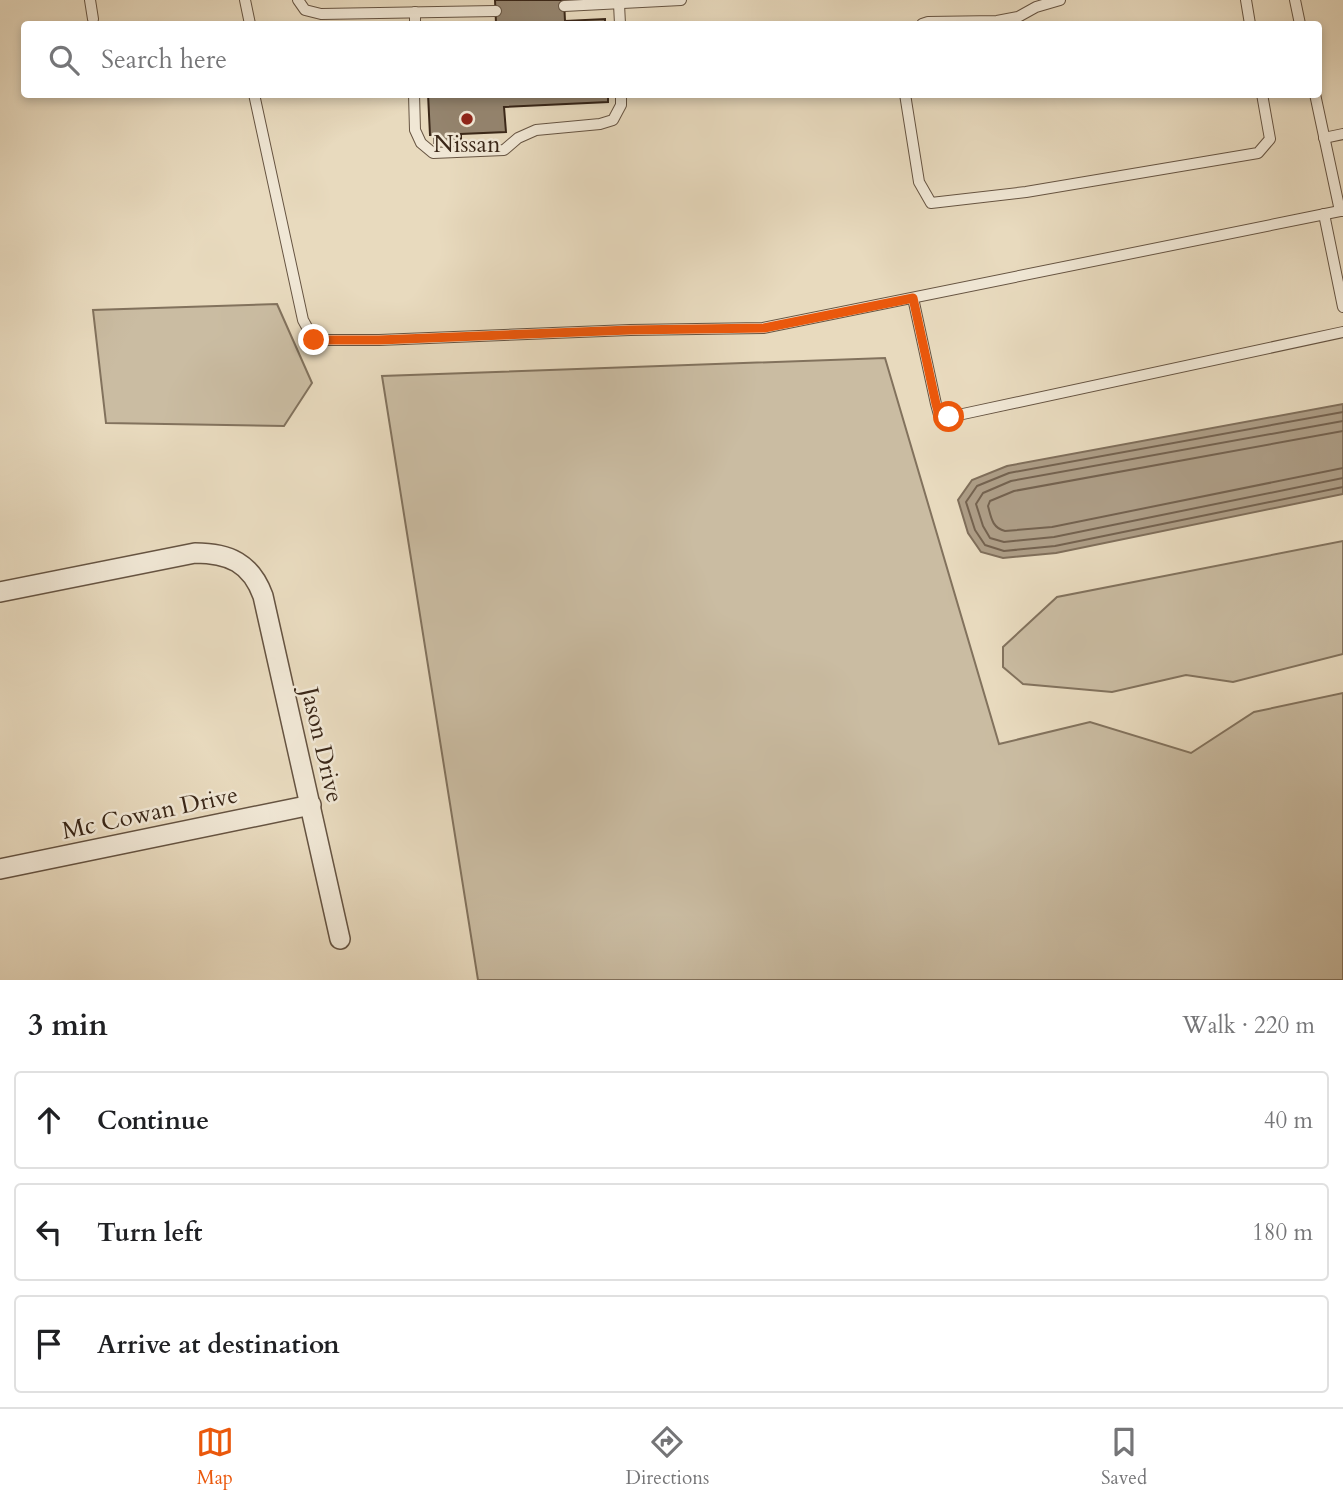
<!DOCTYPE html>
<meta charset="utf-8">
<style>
:root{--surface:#fff;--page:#f6f6f6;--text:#202124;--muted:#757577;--line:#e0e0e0;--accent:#ea580c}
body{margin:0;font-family:Cardo,serif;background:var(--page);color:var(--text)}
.stop{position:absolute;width:21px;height:21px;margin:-16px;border:5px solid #ea580c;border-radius:50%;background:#fff}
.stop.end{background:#ea580c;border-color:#fff;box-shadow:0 2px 7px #0008}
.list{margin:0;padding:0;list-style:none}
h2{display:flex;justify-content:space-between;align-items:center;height:91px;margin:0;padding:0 28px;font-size:30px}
h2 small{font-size:23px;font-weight:400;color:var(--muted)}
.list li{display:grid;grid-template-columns:46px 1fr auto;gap:21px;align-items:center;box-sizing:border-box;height:98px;margin:0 14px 14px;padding:0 14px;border:2px solid var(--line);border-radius:7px}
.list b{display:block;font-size:26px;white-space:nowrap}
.list em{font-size:23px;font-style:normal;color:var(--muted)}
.icon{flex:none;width:38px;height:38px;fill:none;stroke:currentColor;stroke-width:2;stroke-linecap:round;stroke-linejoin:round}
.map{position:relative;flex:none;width:1343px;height:980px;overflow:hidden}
.search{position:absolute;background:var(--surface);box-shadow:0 4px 10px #0003;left:21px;right:21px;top:21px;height:77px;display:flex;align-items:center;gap:18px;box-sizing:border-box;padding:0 24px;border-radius:7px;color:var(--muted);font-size:26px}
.sheet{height:427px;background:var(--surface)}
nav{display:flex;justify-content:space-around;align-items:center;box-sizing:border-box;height:98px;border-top:2px solid var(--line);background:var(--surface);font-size:19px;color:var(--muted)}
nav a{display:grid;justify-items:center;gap:4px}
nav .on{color:var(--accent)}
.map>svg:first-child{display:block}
.green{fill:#cabca2;stroke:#82725d;stroke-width:2}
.water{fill:#ad9d86;stroke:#7f6e5a;stroke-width:2}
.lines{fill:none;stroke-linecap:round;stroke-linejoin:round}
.shore{stroke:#74624f;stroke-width:2}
.building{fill:#94846e;stroke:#3a2718;stroke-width:2}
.lane-casing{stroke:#665442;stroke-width:12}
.street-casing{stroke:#665442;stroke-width:22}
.lane{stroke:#f0e7d5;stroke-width:10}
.street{stroke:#f0e7d5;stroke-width:19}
.route{stroke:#ea580c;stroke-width:9}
.poi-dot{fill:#8f2418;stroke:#f0e7d5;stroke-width:2.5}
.labels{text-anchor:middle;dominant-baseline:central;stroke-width:5;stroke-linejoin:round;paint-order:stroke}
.poi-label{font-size:24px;fill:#3a2718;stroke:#f0e7d5}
.street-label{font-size:24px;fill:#3a2718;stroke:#f0e7d5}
</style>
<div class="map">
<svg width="1343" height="980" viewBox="0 0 1343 980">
<rect width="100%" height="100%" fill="#e8dabe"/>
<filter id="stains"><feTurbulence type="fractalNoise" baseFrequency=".00286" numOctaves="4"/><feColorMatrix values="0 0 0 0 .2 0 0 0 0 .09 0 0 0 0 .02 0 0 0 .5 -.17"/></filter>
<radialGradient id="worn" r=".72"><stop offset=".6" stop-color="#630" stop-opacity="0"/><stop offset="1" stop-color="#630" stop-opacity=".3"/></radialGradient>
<g class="green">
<path d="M277,304L312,383L284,426L106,423L93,310Z"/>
<path d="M885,358L999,744L1090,722L1191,753L1254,712L1343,693V980H478L382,376Z"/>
<path d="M1343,541V654L1233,682L1186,675L1112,692L1023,684L1003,667V647L1057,597Z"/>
</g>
<path class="water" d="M1343,404V494L1056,553L1003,558L981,552L968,533L958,500L972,480L1007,466Z"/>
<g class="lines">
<g class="shore">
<path d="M1343,412L1009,473L977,486L966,502L975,530L985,545L1004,551L1055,546L1343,487"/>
<path d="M1343,421L1011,481L983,493L976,504L983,526L990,538L1004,542L1054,537L1343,478"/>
<path d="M1343,431L1014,491L990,501L988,506C991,517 992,528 1005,531L1052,527L1343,468"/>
</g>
</g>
<g class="building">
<path d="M495,0H564L565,21L605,19V24H466L496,23Z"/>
<path d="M428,94H608V102L504,107L506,132L461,134V142L434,143V135H430Z"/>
</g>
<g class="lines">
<defs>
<g id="lane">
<path d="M90,0L93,19"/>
<path d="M245,0L250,24"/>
<path d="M298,0L305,10L321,14L496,11"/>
<path d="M1246,0L1250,24"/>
<path d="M1295,0L1300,24"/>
<path d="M619,4L620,24"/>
<path d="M564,6L681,0"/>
<path d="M415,24V12"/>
<path d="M922,24L928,22L997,21L1018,17L1036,7L1060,0"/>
<path d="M254,94L303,320L314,340H379L630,330L763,328L1340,211"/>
<path d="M414,94L415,130L421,143L433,153L504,150L518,138L536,130L600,124L613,120L621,105V94"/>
<path d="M905,94L919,182L931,203L1026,192L1258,153L1270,139L1262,94"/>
<path d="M1315,94L1340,211H1343"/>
<path d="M1324,138L1343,134"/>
<path d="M1324,214L1343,307"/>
<path d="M913,298L936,404L939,415L949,417L1343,332"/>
</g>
<g id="street">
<path d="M0,592L195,553C229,553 251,563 263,596L340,939"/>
<path d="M0,869L311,805"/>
</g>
</defs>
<use href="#lane" class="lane-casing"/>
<use href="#street" class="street-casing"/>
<use href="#lane" class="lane"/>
<use href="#street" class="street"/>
</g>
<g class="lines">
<path class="route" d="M314,340H379L630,330L764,328L913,298L936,404L939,415L949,417"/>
</g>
<circle class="poi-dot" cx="467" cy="119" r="7"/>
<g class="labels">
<g class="poi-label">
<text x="467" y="144">Nissan</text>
</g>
<g class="street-label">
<text transform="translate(322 745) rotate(77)">Jason Drive</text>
<text transform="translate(150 813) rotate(-12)">Mc Cowan Drive</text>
</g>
</g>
<rect width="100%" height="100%" filter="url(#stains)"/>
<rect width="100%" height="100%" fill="url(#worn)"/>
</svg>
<div class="stop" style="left:949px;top:417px"></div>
<div class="stop end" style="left:314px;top:340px"></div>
<div class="search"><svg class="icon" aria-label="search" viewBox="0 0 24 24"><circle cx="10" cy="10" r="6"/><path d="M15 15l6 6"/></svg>Search here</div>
</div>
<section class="sheet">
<h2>3 min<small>Walk · 220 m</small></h2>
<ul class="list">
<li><svg class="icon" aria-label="ahead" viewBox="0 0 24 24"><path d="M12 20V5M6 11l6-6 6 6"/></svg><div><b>Continue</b></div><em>40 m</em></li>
<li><svg class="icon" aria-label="left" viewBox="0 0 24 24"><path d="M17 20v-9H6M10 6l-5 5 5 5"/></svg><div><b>Turn left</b></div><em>180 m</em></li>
<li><svg class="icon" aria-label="arrive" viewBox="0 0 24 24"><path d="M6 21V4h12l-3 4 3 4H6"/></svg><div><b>Arrive at destination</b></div></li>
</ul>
</section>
<nav>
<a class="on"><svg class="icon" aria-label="map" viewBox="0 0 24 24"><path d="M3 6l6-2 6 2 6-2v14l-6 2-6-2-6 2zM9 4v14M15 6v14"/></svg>Map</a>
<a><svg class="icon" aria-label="directions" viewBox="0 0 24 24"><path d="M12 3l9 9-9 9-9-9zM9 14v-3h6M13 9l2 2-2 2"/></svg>Directions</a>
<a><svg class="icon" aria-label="saved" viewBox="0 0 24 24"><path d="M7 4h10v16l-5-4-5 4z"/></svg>Saved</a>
</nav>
